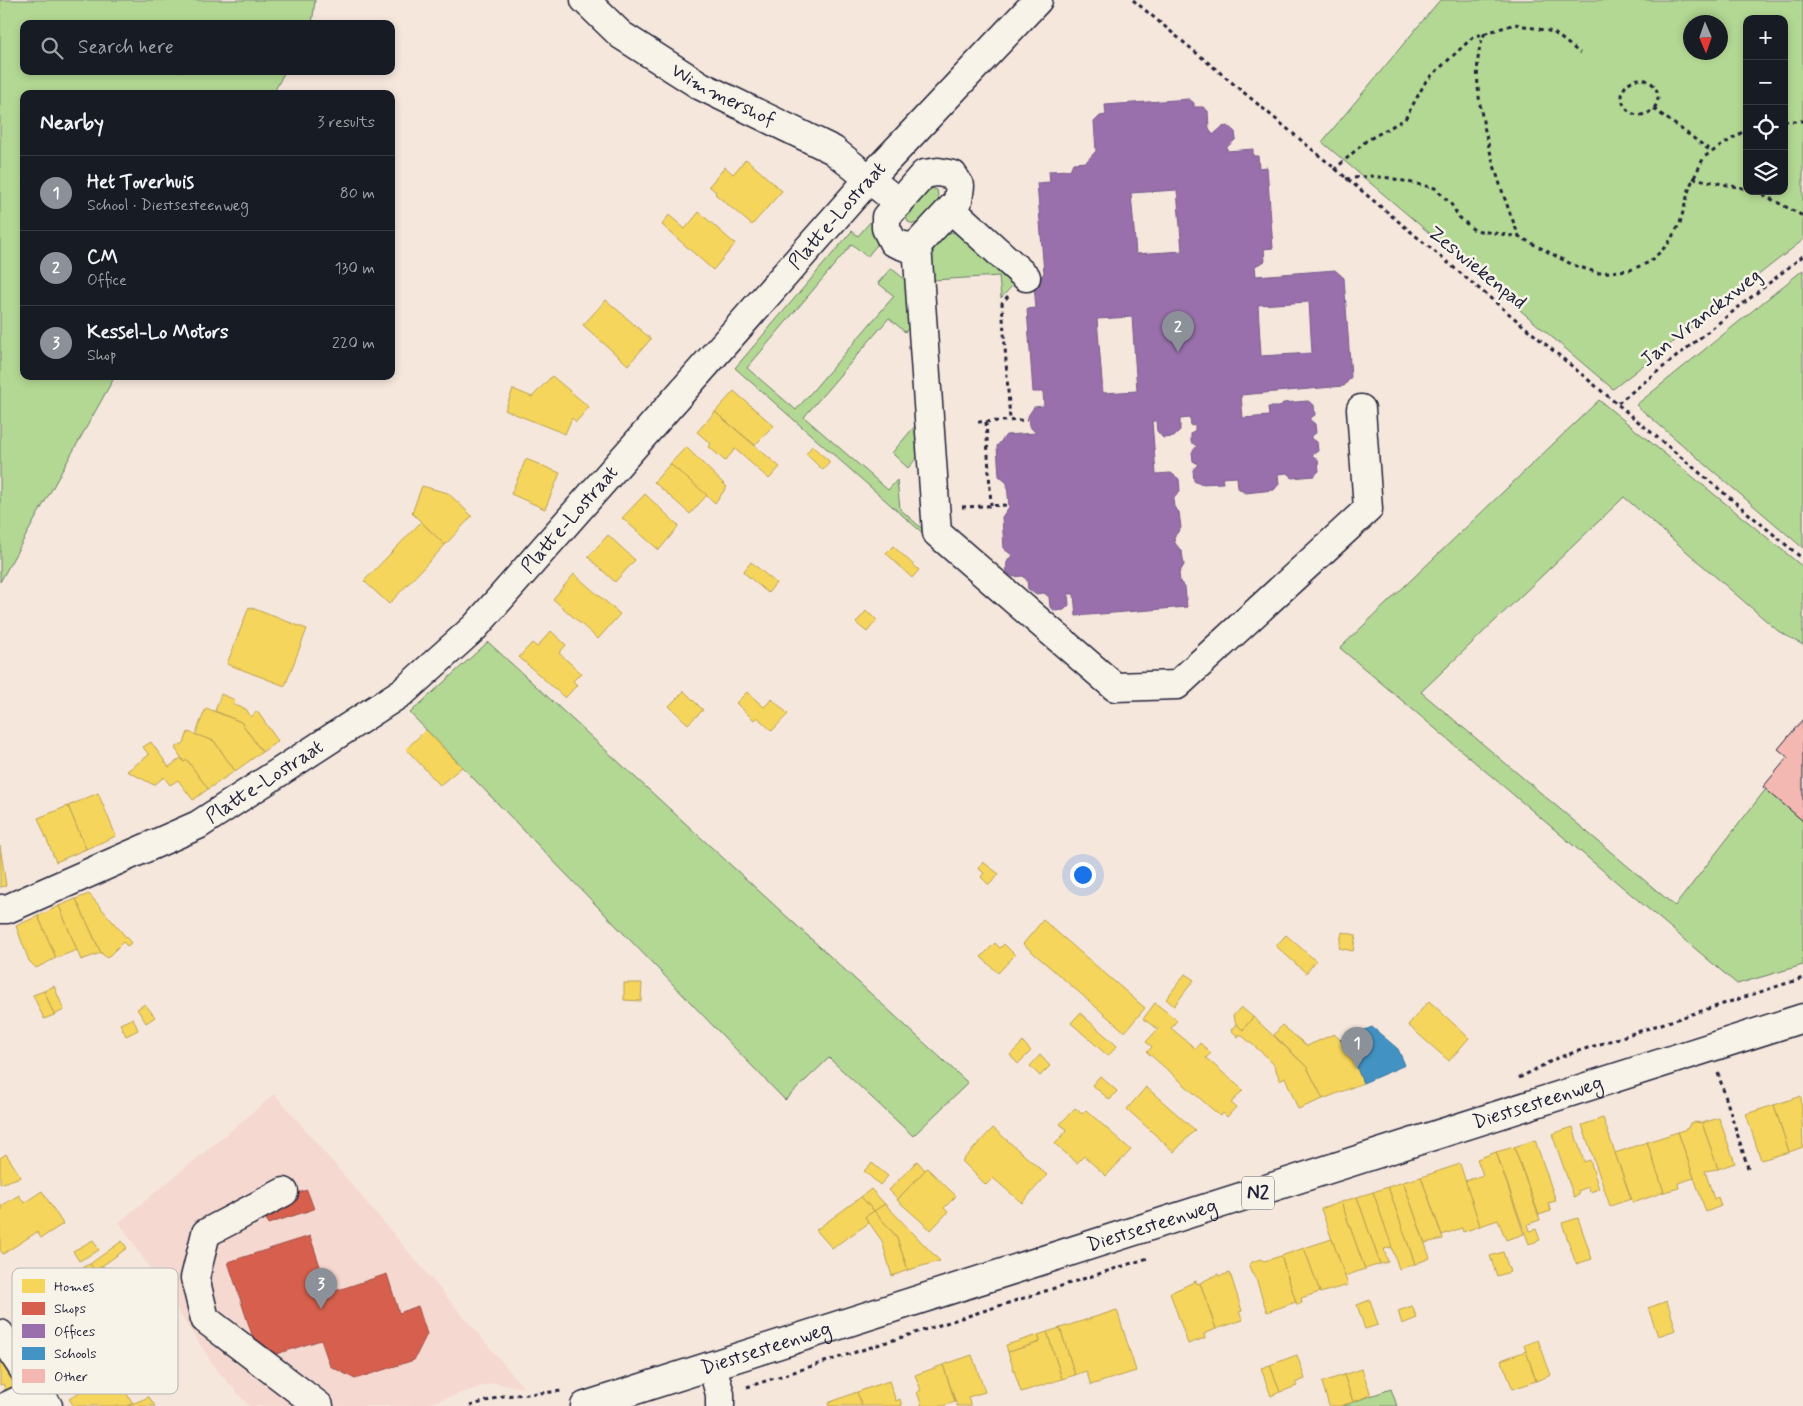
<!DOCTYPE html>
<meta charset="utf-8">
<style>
:root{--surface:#171b24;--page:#242831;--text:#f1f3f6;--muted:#9ea1a6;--line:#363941;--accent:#8c9099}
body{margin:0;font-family:Mynerve,sans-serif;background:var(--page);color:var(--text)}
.controls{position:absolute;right:15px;top:15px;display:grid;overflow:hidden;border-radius:10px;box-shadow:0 2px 8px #0003}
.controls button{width:45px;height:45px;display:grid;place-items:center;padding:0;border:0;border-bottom:1px solid var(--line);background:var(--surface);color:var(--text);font:25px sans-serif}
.compass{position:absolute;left:1683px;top:15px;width:45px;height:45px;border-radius:50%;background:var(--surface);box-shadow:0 2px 8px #0003;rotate:178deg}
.you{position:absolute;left:1082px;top:874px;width:18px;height:18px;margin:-12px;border:4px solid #fff;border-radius:50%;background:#1a73e8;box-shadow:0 0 0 8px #1a73e833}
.badge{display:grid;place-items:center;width:32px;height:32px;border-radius:50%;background:var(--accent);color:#fff;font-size:16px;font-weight:700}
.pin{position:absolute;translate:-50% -41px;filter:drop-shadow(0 1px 2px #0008)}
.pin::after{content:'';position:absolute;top:26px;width:18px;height:15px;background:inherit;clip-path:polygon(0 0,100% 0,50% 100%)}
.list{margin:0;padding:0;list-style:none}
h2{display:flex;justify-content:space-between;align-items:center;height:65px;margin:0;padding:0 20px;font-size:21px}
h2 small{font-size:16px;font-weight:400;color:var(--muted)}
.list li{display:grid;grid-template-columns:32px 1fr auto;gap:15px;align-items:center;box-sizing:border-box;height:75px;padding:0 20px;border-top:1px solid var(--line)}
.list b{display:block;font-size:19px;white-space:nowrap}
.list p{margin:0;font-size:16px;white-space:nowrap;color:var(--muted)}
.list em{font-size:16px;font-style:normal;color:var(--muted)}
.icon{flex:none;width:28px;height:28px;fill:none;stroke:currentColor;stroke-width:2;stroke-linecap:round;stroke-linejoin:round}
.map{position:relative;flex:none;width:1803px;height:1406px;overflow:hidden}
.search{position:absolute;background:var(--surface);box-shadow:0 2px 8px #0003;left:20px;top:20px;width:375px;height:55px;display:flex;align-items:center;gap:12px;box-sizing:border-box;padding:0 18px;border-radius:10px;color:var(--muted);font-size:19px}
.panel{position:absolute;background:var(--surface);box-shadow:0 2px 8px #0003;left:20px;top:90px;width:375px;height:290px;border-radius:10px}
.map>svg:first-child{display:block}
.built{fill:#f5d9d0}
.green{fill:#b3d893;stroke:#6a7d67;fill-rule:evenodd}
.homes{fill:#f6d55c;stroke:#b69f52}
.shops{fill:#d6604d;stroke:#a04d48}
.offices{fill:#9970ab;stroke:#755989;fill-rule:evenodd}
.schools{fill:#4393c3;stroke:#39719a}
.building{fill:#f3b8b1;stroke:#22223b}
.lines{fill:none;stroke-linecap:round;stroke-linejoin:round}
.minor-casing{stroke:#22223b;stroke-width:31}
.major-casing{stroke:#22223b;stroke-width:31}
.path{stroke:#22223b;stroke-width:3;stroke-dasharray:4 4;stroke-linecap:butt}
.minor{stroke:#f7f3e8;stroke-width:28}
.major{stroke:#f7f3e8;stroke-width:28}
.labels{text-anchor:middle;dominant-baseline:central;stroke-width:5;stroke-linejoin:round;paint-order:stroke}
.shield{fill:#f7f3e8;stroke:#62616f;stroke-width:1}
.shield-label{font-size:19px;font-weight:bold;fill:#22223b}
.street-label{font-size:20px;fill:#22223b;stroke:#f7f3e8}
.key{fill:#f7f3e8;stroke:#b7b4b4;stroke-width:1}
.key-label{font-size:14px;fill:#22223b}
</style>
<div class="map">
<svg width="1803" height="1406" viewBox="0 0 1803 1406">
<rect width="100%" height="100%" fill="#f6e7dd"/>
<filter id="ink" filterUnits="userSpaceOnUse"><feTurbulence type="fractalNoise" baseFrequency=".02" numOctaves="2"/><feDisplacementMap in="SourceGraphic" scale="10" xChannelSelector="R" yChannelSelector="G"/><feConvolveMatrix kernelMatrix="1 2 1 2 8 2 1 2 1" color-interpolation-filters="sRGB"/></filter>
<g filter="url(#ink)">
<path class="built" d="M275,1094L524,1388L493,1383L421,1406H249L216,1369L119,1222Z"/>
<g class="green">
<path d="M0,0H315L312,24H24V71H285L273,94H24V376H115L0,582Z"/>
<path d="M1440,0H1803V240L1613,389L1322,142ZM1747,19H1784V191H1747ZM1690,22H1720V52H1690Z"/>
<path d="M931,188L937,190L939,201L919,222L914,224L908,222C903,210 919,192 931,188Z"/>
<path d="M871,221L879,228L880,241L867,257L852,244L747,368L796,410L894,296L878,283L891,268L908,282L911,326L905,332L889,318L804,417L888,490L897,480L900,509L926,532V536L735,368L852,231L858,236Z"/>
<path d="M952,232L960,234L1015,283L1001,298L999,276L933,280C932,260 929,239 952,232Z"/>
<path d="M1803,270V548L1636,405Z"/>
<path d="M1599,400L1803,567V645L1778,631L1624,497L1421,692L1675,906L1769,785L1803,812V965L1737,984L1340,648Z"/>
<path d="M915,426L920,431L922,452L908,468L892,453Z"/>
<path d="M488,642L968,1083L913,1136L829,1058L785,1100L410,713Z"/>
<path d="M1391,1389L1397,1406H1341Z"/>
</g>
<g class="homes">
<path d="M746,159L782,191L752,225L715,194L716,192L709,186L725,167L733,174Z"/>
<path d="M699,212L735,244L713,270L662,225L669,215L685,229Z"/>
<path d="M606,300L651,339L628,365L583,325Z"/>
<path d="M552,376L589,407L576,422L572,418L565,434L505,410L513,389L532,397Z"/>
<path d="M734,391L774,426L755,445L715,412Z"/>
<path d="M715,412L780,467L769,479L735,449L725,461L709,447L711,444L697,432Z"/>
<path d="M812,446L830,462L823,470L806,454Z"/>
<path d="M686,447L727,487L715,503L670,464Z"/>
<path d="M526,459L560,473L545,509L511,494Z"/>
<path d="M670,464L707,495L690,514L654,482Z"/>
<path d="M422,486L448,493L472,516L445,545L412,513Z"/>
<path d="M645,494L679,526L659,550L622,518Z"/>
<path d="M421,522L445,545L389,604L364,581Z"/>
<path d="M608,535L635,560L615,582L588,557Z"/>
<path d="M893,546L919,570L912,578L886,553Z"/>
<path d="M751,562L776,583L768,593L743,572Z"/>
<path d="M574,574L620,614L598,639L553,599Z"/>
<path d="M249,607L307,629L285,686L227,664Z"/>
<path d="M866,611L877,620L867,632L856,623Z"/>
<path d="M551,631L566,645L559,653L581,673L573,681L577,685L565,698L519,657L532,643L537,647Z"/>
<path d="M684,691L703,710L688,724L669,706Z"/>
<path d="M747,692L764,707L772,699L788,714L772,731L757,717L754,720L736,703Z"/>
<path d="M221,694L235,700L234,705L246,709L251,717L257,711L278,741L262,752L241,722L215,711Z"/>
<path d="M206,708L241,722L262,752L235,771L214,741L195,735Z"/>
<path d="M426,730L462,767L440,785L406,749Z"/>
<path d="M188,732L214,741L235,771L208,789L187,760L184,762L175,748L184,743Z"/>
<path d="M151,742L169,767L181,758L184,762L187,760L208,789L193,800L178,780L170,785L164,777L154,785L127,771L149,755L143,747Z"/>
<path d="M98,793L116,836L86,849L68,806Z"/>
<path d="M68,806L86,849L56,862L38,818Z"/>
<path d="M0,846L6,886L0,887Z"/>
<path d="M983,862L999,874L989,885L981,877L984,873L978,868Z"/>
<path d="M89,894L131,943L127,946L123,942L107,958L101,953L76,899Z"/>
<path d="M76,899L101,953L81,960L59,906Z"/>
<path d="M59,906L77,950L56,958L38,916Z"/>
<path d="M38,916L56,958L36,968L29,961L16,926Z"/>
<path d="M1043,920L1145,1008L1125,1032L1023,944Z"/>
<path d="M1342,932L1356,935L1353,951L1339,948Z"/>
<path d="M1286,935L1316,961L1306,973L1276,946Z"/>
<path d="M995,943L1000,948L1004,944L1015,955L998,973L981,957Z"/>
<path d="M1185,974L1194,980L1174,1006L1166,999Z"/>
<path d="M624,983H642L641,1001L624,1000Z"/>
<path d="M54,986L64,1010L54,1015L44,991Z"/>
<path d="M44,991L54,1015L44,1019L33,995Z"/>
<path d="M1429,1001L1469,1038L1449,1061L1408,1025Z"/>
<path d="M1155,1003L1177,1020L1171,1028L1196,1049L1200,1043L1211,1053L1206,1058L1243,1090L1231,1103L1236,1107L1227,1117L1223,1113L1220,1116L1147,1052L1152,1047L1146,1042L1158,1029L1143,1019Z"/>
<path d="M145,1004L155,1017L146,1023L137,1009Z"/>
<path d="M1241,1007L1253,1017L1243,1030L1236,1024L1233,1016Z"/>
<path d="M1080,1013L1117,1046L1108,1056L1071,1023Z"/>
<path d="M1253,1017L1307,1067L1323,1099L1298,1109L1285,1077L1280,1080L1274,1065L1266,1056L1240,1034L1238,1037L1231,1030L1236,1024L1243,1030Z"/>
<path d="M133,1018L138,1030L126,1036L120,1024Z"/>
<path d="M1282,1025L1307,1046L1334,1034L1349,1048L1363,1083L1323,1099L1307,1067L1274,1035Z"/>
<path d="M1023,1042L1031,1051L1018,1064L1010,1055Z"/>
<path d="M1040,1055L1050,1066L1040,1076L1030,1066Z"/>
<path d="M1100,1076L1117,1091L1110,1100L1092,1085Z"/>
<path d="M1146,1087L1195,1130L1174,1152L1127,1109Z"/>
<path d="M1801,1096L1803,1147L1789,1152L1774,1105Z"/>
<path d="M1774,1105L1789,1152L1761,1160L1746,1114Z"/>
<path d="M1075,1108L1082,1114L1086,1110L1131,1150L1106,1176L1084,1156L1077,1163L1055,1144L1067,1130L1060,1124Z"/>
<path d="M1603,1118L1631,1199L1610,1206L1582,1125Z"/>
<path d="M1719,1118L1735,1163L1718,1169L1702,1123Z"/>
<path d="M1695,1122L1702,1123L1718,1169L1705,1171L1714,1199L1718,1197L1721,1206L1706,1212L1678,1132L1688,1128L1690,1123Z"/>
<path d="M1573,1127L1584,1162L1590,1160L1599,1189L1590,1192L1588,1187L1578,1191L1579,1195L1574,1197L1552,1134Z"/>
<path d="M993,1128L1047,1175L1022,1203L993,1178L986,1185L962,1161Z"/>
<path d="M1678,1132L1694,1178L1678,1183L1679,1188L1664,1192L1647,1142Z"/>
<path d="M1535,1140L1556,1201L1548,1203L1551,1211L1539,1215L1514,1147Z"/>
<path d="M1647,1142L1664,1192L1633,1203L1615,1153Z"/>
<path d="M1514,1147L1540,1220L1528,1224L1530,1231L1536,1229L1540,1240L1529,1244L1496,1152Z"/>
<path d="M1496,1152L1524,1234L1506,1240L1498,1220L1480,1226L1465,1181L1483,1175L1477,1159Z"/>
<path d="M6,1154L21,1177L0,1184V1158Z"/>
<path d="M917,1161L925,1170L898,1199L889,1190Z"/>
<path d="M872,1163L888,1176L880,1185L864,1171Z"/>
<path d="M1460,1164L1480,1226L1463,1232L1462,1228L1442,1235L1421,1177Z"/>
<path d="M927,1168L956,1196L944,1208L948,1212L931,1230L897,1200Z"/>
<path d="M1421,1177L1443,1239L1425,1243L1403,1182Z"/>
<path d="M1403,1182L1430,1258L1415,1264L1388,1187Z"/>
<path d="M1388,1187L1415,1264L1399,1269L1373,1192Z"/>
<path d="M871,1189L885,1204L874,1211L861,1197Z"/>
<path d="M42,1191L63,1224L41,1238L37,1232L3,1254L0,1250V1210L3,1209L1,1206L19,1195L24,1203Z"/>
<path d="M1373,1192L1392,1247L1384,1249L1388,1262L1380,1264L1357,1197Z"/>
<path d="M861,1197L874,1211L865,1217L869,1223L832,1248L816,1230Z"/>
<path d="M1357,1197L1380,1264L1365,1269L1341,1202Z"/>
<path d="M1341,1202L1365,1269L1345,1276L1321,1209Z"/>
<path d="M885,1204L940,1261L908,1270L896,1236L874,1211Z"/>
<path d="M874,1211L896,1236L908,1270L892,1276L882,1241L865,1217Z"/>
<path d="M1578,1218L1592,1259L1576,1264L1562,1223Z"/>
<path d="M1332,1239L1348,1285L1320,1293L1304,1248Z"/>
<path d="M93,1240L99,1250L79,1261L73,1251Z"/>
<path d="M122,1241L127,1248L95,1271L90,1264Z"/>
<path d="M1304,1248L1320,1292L1301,1298L1302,1303L1297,1305L1281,1256Z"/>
<path d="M1503,1252L1510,1272L1497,1276L1490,1256Z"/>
<path d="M1281,1256L1296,1302L1267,1312L1255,1276L1252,1274L1249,1266L1252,1262L1260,1259L1264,1261Z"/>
<path d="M90,1264L95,1271L103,1266L105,1268L97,1274L88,1275L83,1267Z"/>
<path d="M75,1267L88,1286L29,1325L17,1306Z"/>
<path d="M1230,1273L1242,1311L1239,1312L1243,1320L1216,1329L1200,1283L1218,1274L1219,1276Z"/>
<path d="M1196,1281L1197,1284L1200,1283L1216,1329L1204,1334L1205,1338L1188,1344L1170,1293Z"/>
<path d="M1370,1300L1378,1325L1365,1329L1357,1305Z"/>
<path d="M1667,1301L1676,1330L1658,1336L1648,1308Z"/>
<path d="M1412,1306L1417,1318L1402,1324L1398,1311Z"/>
<path d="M1117,1310L1136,1371L1091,1385L1086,1371L1075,1375L1060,1328Z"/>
<path d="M1060,1328L1075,1375L1062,1379L1047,1332Z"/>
<path d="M1047,1332L1062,1379L1021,1392L1008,1352L1040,1342L1038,1335Z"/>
<path d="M1038,1335L1040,1342L1008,1352L1006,1345Z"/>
<path d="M1538,1340L1551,1375L1536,1381L1524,1345Z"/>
<path d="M1526,1351L1536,1381L1513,1389L1501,1360Z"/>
<path d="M972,1355L985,1392L968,1397L971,1406H957L943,1365Z"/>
<path d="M1297,1355L1305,1379L1295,1383L1297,1386L1280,1392L1270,1365Z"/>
<path d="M0,1360L19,1393L9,1398L3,1384L0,1385Z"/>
<path d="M943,1365L955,1402L943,1406H922L917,1392L921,1390L915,1375Z"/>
<path d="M1270,1365L1280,1392L1271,1396L1261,1368Z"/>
<path d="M1362,1369L1371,1395L1353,1402L1344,1375Z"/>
<path d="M106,1374L113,1385L118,1381L133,1403L127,1406H74L69,1399Z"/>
<path d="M1344,1375L1353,1402L1340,1406H1329L1322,1382Z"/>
<path d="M889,1381L896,1401L900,1399L902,1406H862L857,1392Z"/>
<path d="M857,1392L862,1406H829L828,1403Z"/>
<path d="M149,1397L155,1406H127L134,1403Z"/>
</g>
<g class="shops">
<path d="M307,1190L314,1209L268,1224L262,1205Z"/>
<path d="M310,1236L329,1293L387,1274L399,1313L418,1306L427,1334L414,1360L355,1379L330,1366L321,1340L260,1359L228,1262Z"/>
</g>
<path class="offices" d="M1189,99L1194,103V107H1203L1208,111L1209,128L1213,135L1222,127L1228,126L1235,132L1236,139L1227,147V151L1253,149V156H1258L1259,168L1267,167L1273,248L1264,249L1265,261L1255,266L1256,276L1335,270L1344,278L1351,377L1344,386L1241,395L1243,418L1269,416L1268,407H1279L1283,403L1308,401L1314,405L1315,415L1309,419L1315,424L1316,433L1310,437L1317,442L1318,451L1312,455L1318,460L1319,471L1314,476L1292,478L1287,473L1278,474L1279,484L1274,490L1245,493L1238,488L1237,477L1222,478L1223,483L1200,484L1194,481L1193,470L1198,464L1193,461L1192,452L1197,446L1191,442V434L1195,430V425L1191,426L1190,418L1180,419V430L1174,437L1163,438L1157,431L1156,421H1152L1156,474L1171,473L1179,479L1180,491L1173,499L1174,507L1179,512L1181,528L1174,537L1175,543L1182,552L1184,565L1179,573L1180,582L1185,587L1187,607L1076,616L1074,594H1068L1069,605L1064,610L1055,611L1050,607L1049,597L1044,593L1035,594L1028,589L1027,580L1022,576L1013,577L1006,572L1007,562L1012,555L1004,549L1002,517L1009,507L1007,483L999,476L997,446L1006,435L1036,433L1029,426L1028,416L1034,407L1044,406L1043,392H1033L1027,309L1036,308L1034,285L1044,273L1037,183L1050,182L1049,171L1070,170L1073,163L1086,162L1096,151L1094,122L1100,116L1106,115L1105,105ZM1177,190L1182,251L1136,254L1131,193ZM1309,302L1312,353L1261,356L1258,305ZM1132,317L1137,391L1103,393L1097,319Z"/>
<path class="schools" d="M1372,1027L1398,1049L1405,1065L1363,1083L1349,1048L1340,1040Z"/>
<path class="building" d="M1803,719V821L1763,787L1788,757L1778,749Z"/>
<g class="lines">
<defs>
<g id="minor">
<path id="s1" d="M585,0L621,35L701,86L833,150L899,203"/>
<path d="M938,172L953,175L960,186L958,201L917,245L906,247L893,242L886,228V217L924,174Z"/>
<path d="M951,209L1026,277"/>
<path d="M917,245L937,533L1115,687L1177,685L1368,509L1361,409"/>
<path id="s2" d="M0,909H7L198,825L404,691L475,627L870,178L1038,0"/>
<path d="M284,1192L206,1233L195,1278L205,1319L319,1406"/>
<path d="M0,1334L48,1406"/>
<path d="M712,1366L720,1394V1406"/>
<path d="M7,1406L38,1391"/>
</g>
<g id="major">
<path id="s3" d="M585,1406L1803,1018"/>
</g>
</defs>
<use href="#minor" class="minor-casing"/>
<use href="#major" class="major-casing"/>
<g class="path">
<path d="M1133,0L1803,559"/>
<path d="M1485,33C1461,79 1500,190 1519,236"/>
<circle cx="1640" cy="97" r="18"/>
<path d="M1654,109L1711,151"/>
<path d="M1784,121H1803"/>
<path d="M1334,170L1366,141L1405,119L1426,81L1473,37L1515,24L1553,32L1580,53"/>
<path d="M1693,178L1747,189"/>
<path d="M1346,179L1370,176L1390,178L1435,188L1451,204L1459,217L1474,230L1520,237L1573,265L1599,273L1630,270L1650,262L1668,244L1680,223L1690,186L1704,157L1747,129"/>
<path d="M1756,191L1803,216"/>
<path d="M1008,296L1002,303L1010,420"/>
<path d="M1618,403L1803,256"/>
<path d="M978,422L1027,420"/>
<path d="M986,422L991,505"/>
<path d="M962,507L1007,505"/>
<path d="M1718,1073L1748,1168"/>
<path d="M1519,1078L1557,1058L1803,978"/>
<path d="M747,1387L1148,1258"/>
<path d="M470,1406L503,1396L563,1391"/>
</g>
<use href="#minor" class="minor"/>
<use href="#major" class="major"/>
</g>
</g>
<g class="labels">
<rect class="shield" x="1242" y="1176.5" width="32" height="33" rx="4"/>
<g class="shield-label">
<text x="1258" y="1193">N2</text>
</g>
<g class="street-label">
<text stroke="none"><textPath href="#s1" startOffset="169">Wimmershof</textPath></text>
<text stroke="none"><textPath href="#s2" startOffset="1105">Platte-Lostraat</textPath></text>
<text transform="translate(1477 268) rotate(39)">Zeswiekenpad</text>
<text transform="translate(1701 318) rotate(-38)">Jan Vranckxweg</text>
<text stroke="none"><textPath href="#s2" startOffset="700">Platte-Lostraat</textPath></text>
<text stroke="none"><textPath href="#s2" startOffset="295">Platte-Lostraat</textPath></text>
<text stroke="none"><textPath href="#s3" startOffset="1000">Diestsesteenweg</textPath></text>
<text stroke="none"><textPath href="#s3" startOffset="595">Diestsesteenweg</textPath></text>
<text stroke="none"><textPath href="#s3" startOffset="190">Diestsesteenweg</textPath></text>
</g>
</g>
<rect x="12" y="1268" width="166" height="126" rx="8" class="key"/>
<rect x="22" y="1279" width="23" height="14" fill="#f6d55c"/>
<rect x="22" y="1302" width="23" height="13" fill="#d6604d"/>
<rect x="22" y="1324" width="23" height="14" fill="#9970ab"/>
<rect x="22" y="1347" width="23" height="13" fill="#4393c3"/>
<rect x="22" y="1369" width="23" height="14" fill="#f3b8b1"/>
<g class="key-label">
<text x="54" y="1291">Homes</text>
<text x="54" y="1313">Shops</text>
<text x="54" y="1336">Offices</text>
<text x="54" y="1358">Schools</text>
<text x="54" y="1381">Other</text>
</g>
</svg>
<div class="controls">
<button>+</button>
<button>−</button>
<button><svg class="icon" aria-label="locate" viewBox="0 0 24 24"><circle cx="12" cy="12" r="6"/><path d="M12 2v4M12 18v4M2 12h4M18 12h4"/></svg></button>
<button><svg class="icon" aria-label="layers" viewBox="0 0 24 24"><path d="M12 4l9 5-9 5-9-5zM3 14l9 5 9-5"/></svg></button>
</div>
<svg class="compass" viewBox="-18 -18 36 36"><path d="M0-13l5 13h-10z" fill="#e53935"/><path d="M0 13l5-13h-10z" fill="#9ea1a6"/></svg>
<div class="you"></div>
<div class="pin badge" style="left:1357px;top:1068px">1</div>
<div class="pin badge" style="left:1178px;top:352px">2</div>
<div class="pin badge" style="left:321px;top:1309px">3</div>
<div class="search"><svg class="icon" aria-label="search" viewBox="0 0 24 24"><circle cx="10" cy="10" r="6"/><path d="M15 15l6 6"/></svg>Search here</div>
<section class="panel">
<h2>Nearby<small>3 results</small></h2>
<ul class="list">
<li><span class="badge">1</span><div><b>Het Toverhuis</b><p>School · Diestsesteenweg</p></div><em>80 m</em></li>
<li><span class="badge">2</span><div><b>CM</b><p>Office</p></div><em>130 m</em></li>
<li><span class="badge">3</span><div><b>Kessel-Lo Motors</b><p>Shop</p></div><em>220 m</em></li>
</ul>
</section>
</div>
